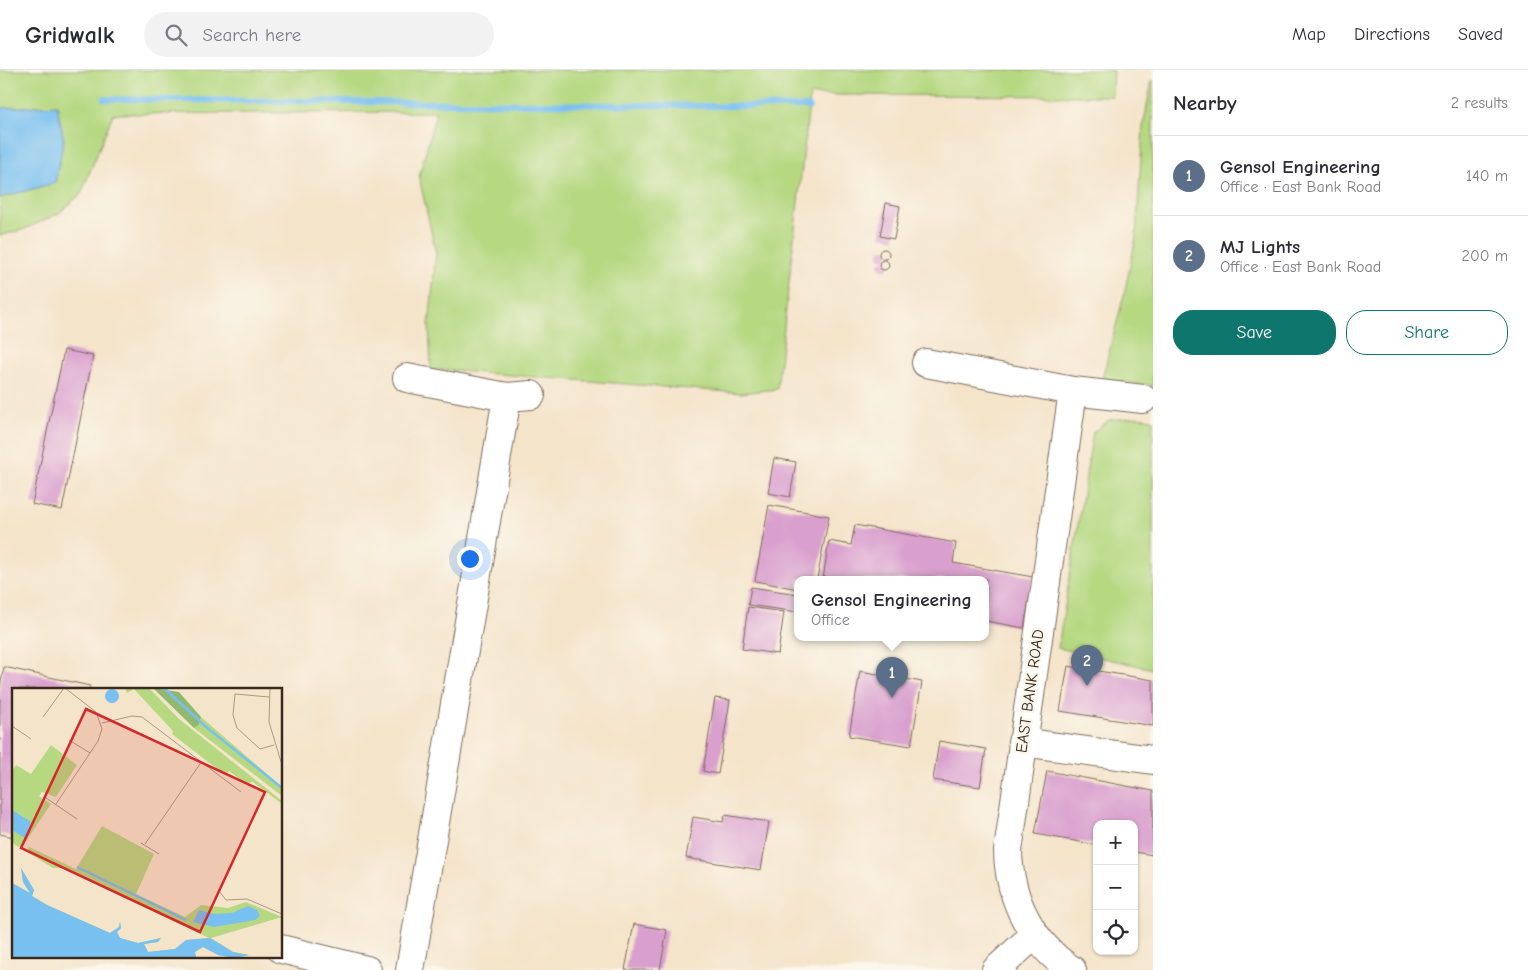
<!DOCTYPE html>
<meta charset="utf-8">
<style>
:root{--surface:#fff;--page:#f2f2f3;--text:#2b2b33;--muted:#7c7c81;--line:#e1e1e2;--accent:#0f766e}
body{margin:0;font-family:"Comic Neue",sans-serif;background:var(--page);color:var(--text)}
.controls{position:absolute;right:15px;bottom:15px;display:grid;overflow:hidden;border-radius:10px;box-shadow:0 1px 4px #0004}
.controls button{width:45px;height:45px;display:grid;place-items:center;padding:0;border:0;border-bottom:1px solid var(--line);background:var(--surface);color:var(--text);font:25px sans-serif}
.you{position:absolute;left:469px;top:488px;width:18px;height:18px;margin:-12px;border:4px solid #fff;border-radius:50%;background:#1a73e8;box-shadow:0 0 0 8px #1a73e833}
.badge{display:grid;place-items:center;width:32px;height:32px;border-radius:50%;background:var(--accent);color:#fff;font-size:16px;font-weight:700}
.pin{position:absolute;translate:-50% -41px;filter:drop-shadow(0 1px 2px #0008)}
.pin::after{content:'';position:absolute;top:26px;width:18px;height:15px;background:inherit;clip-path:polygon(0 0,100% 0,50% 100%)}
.popup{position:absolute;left:794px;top:506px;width:195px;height:65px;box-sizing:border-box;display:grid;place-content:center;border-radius:10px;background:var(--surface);filter:drop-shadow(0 1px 4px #0005);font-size:16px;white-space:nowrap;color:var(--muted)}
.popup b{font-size:19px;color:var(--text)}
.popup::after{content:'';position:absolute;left:50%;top:100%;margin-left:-10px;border:10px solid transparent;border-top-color:var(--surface)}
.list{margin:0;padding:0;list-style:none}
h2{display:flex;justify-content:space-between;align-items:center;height:65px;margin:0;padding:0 20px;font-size:21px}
h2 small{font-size:16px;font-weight:400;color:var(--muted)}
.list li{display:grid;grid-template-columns:32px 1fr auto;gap:15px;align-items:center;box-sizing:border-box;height:80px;padding:0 20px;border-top:1px solid var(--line)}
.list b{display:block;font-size:19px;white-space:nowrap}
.list p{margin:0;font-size:16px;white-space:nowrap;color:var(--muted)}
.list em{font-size:16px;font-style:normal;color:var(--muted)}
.actions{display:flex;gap:10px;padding:15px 20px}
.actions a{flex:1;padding:11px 0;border:1px solid var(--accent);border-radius:20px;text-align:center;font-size:18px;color:var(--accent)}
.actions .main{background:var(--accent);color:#fff}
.icon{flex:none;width:28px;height:28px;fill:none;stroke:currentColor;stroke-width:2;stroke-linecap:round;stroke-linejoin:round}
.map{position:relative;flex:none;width:1153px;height:900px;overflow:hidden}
header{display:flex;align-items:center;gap:30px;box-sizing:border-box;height:70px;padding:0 25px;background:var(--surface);border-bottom:1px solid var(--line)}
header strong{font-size:24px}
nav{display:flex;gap:28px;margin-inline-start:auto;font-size:18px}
.search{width:350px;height:45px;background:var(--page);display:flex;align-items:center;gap:12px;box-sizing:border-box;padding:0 18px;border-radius:28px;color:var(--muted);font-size:19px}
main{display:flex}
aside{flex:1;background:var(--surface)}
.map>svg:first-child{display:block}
.green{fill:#b5d881;stroke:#788150}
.water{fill:#78c0f0;stroke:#5a7587}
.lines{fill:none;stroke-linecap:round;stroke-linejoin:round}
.stream{stroke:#78c0f0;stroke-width:6}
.building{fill:#d99fce}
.minor-casing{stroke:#7c6b5a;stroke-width:30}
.minor{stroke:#fff;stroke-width:28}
.labels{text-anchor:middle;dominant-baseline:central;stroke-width:5;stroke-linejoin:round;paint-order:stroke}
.street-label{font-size:16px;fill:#3b2a1e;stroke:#fbf7ec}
.inset-river{fill:none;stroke:#78c0f0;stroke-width:2.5}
.inset-road{fill:none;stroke:#aa9a85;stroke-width:1}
.view{fill:#d62828;fill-opacity:0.15;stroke:#d62828;stroke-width:2.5}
.inset-edge{fill:none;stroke:#3b2a1e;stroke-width:2.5}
</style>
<header>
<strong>Gridwalk</strong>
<div class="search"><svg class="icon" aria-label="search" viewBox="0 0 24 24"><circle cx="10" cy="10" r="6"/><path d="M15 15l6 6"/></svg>Search here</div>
<nav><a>Map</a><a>Directions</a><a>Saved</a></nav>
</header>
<main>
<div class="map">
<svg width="1153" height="900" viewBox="0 0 1153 900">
<rect width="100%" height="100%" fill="#fbf7ec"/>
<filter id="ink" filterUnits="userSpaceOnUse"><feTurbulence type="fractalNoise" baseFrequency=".02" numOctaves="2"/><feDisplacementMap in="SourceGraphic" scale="10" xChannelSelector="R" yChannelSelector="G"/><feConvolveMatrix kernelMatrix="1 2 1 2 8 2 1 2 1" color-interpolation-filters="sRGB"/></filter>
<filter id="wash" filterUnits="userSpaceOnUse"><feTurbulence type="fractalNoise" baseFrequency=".0096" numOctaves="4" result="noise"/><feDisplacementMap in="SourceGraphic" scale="20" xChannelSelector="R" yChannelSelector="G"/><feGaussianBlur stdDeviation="1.12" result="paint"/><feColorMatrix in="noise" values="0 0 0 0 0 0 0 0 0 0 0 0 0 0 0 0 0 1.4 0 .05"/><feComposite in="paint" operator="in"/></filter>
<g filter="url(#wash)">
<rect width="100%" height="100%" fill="#f4e4ca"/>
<g class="green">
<path d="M0,0H1113L1112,26L810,25L777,319L742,323L431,299L429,256L436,183L419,107L436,42L113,44L81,124L58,144L25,159L0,166Z"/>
<path d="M1152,10H1153V316L1102,309L1124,225L1136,167L1143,57Z"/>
<path d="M1138,347L1153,349V599L1058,578L1093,362L1109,350Z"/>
</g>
<path class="water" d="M57,35L64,70L55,113L0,128V38Z"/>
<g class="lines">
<path class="stream" d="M104,29L809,37"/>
</g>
<g id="blocks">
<g class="building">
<path d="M886,133L900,136L894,169L880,166Z"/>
<circle cx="884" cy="184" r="5"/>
<circle cx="884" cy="195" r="5"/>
<path d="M64,280L93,286L62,440L32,434Z"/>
<path d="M774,388L796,392L790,427L768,423Z"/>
<path d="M769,435L829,446L817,509H798V519L755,511Z"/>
<path d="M855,455L956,473L953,493L1033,507L1024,558L986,551V509H823L829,471L851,475Z"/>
<path d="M751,517L798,524V542L748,535Z"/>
<path d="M748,537L784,542L778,584L742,579Z"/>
<path d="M1068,596L1153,610V656L1060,641Z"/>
<path d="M4,597L90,616L89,619H14V767L0,764V617Z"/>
<path d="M860,601L922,612L911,676L849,666Z"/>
<path d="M715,628L730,630L718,704L703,701Z"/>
<path d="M939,671L986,679L980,717L933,710Z"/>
<path d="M1047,701L1153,721V785L1134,782V754H1097V775L1035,764Z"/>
<path d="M725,745L769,752L761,800L686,788L693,747L723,752Z"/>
<path d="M634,854L667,860L660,900H625Z"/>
</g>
</g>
</g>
<g filter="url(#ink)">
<use href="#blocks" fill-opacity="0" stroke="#7c6b5a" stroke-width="1"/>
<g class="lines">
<defs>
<g id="minor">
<path d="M926,293L1073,321L1143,329"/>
<path d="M407,308L507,327L531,325"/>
<path d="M1022,672L1153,690"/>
<path d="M281,879L367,900"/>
<path d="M410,900L507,327"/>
<path d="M996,900L1034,865"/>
<path d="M1072,900C1032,874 1009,829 1008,781L1073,321"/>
</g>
</defs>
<use href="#minor" class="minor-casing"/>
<use href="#minor" class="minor"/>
</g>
</g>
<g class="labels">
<g class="street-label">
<text transform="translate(1030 621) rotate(-82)">EAST BANK ROAD</text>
</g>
</g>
<g transform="translate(12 618)">
<rect width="270" height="270" fill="#f4e4ca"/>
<path d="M113,0H137L167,31L270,113V116L241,94L234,96L217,83L213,87L160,46L161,43L122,1L115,5ZM189,29L270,99V108L182,40L187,37ZM39,57L65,77L44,109L30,104L27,108L39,116L10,159L4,158L0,153V83L4,77L19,86ZM90,138L142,166L124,206L173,229L189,217L216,220L234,214L270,229L199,250L221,264L237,267L223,270L206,267L191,259L183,264L184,270H78L0,195L18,205L11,194L9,180L22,202L20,208L35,217L98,245L107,239L108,234L109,240L105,244L108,250L126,255L149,250L146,254L132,256L136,264L163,261L174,252L197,250L50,180H41L15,164L17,159L64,181Z" fill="#b5d881"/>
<path d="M141,0L167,4L189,29L187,37L182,40Z" fill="#90b86f"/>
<path d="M93 8a7 7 0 1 1 14 0a7 7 0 1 1-14 0ZM0,122L19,134L13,150L0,142ZM9,180L22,202L20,208L35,217L98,245L107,239L108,234L109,240L105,244L108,250L126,255L149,250L146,254L132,256L136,264L163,261L174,252L198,250L221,264L237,267L223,270L206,267L191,259L183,264L184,270H0V195L18,205L11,194ZM236,218L245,222L248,228L243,232L202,239L181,234L187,222L203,226L220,225Z" fill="#78c0f0"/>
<path class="inset-river" d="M152,0L193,38L270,100M65,179L174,232"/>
<path class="inset-road" d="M258,0L257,34L270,77M257,9L223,6L221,27L225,40L248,61L262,57M31,29L52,0M90,35L120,28L130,29L229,104M0,38L19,51M57,52L78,65M34,110L65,131M44,116L86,53L90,41L84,24L53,0M129,155L147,166M133,156L190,73M207,203L214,212L235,211L270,226"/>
<path class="view" d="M74,21L253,104L188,244L9,160Z"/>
<rect width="270" height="270" class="inset-edge"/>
</g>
</svg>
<div class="controls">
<button>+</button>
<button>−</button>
<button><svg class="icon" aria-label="locate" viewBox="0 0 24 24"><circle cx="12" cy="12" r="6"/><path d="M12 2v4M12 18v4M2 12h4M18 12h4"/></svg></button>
</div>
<div class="you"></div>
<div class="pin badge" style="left:892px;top:628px;background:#5c6f8a">1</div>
<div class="popup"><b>Gensol Engineering</b>Office</div>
<div class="pin badge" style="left:1087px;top:616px;background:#5c6f8a">2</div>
</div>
<aside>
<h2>Nearby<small>2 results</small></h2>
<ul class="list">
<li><span class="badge" style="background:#5c6f8a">1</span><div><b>Gensol Engineering</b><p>Office · East Bank Road</p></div><em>140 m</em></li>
<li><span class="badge" style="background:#5c6f8a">2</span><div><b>MJ Lights</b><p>Office · East Bank Road</p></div><em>200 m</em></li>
</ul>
<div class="actions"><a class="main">Save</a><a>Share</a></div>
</aside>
</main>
